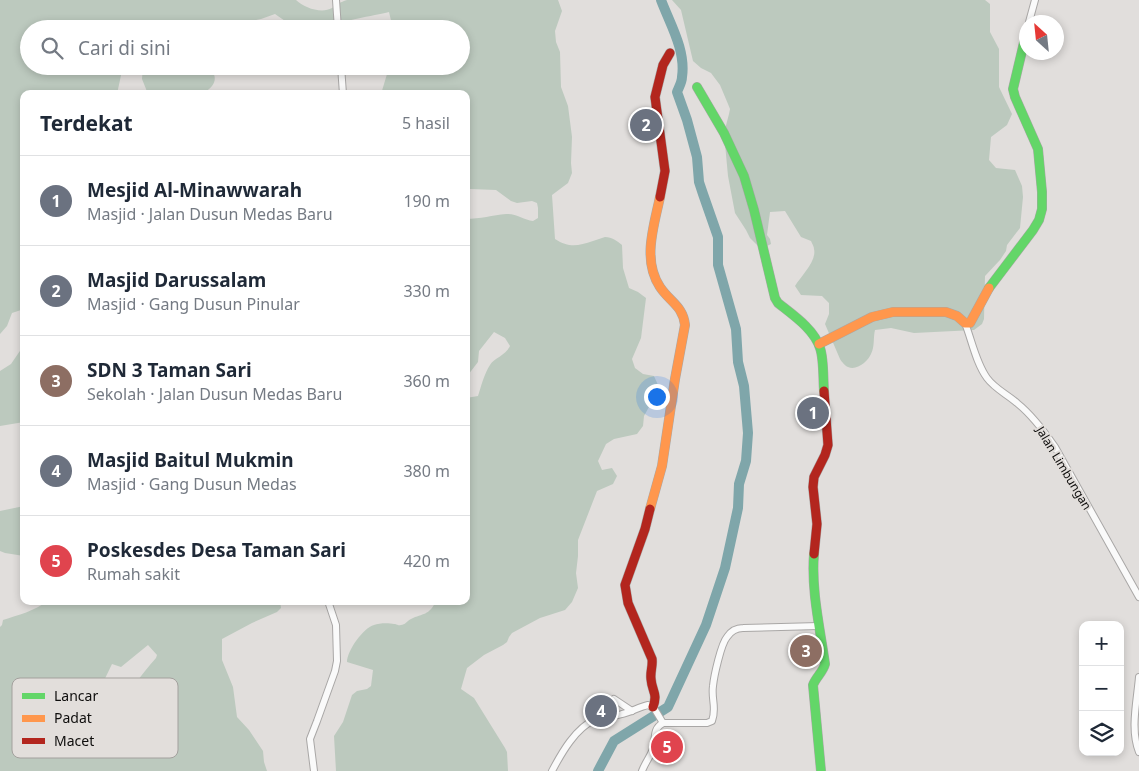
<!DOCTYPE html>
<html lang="id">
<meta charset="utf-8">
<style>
:root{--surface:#fff;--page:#f2f2f3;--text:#1f2937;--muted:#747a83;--line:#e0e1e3;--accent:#585755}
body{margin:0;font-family:"Noto Sans",sans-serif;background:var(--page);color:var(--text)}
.controls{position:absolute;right:15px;bottom:15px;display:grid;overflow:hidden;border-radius:10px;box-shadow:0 2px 8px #0003}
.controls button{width:45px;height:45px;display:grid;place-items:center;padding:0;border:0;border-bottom:1px solid var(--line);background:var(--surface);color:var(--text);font:25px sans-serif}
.compass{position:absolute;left:1019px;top:15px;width:45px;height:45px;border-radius:50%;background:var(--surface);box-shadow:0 2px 8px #0003;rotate:333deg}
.you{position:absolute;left:656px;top:396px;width:18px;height:18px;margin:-12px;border:4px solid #fff;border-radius:50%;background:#1a73e8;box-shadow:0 0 0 8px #1a73e833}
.badge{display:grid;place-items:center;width:32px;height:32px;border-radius:50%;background:var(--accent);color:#fff;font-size:16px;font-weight:700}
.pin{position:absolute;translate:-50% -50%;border:2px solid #fff;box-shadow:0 1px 5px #0006}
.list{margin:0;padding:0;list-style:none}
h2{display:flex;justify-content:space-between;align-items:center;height:65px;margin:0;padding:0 20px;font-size:21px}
h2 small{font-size:16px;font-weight:400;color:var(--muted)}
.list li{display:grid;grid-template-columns:32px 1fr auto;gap:15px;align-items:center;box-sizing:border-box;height:90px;padding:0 20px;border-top:1px solid var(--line)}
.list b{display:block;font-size:19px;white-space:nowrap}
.list p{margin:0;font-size:16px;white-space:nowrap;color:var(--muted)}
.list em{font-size:16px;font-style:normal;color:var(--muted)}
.icon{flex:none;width:28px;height:28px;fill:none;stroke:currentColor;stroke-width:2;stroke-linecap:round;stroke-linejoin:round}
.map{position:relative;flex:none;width:1139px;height:771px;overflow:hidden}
.search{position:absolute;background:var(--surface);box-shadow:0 2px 8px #0003;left:20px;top:20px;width:450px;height:55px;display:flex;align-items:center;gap:12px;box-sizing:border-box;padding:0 18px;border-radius:28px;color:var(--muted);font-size:19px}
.panel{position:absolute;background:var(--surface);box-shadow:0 2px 8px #0003;left:20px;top:90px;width:450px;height:515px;border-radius:10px}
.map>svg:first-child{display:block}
.green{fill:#bcc9be;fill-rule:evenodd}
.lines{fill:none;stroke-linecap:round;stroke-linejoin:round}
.river{stroke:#7fa6aa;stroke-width:10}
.street-casing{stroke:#a9a7a6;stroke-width:8}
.fast-casing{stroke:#a9a7a6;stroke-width:10}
.slow-casing{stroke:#a9a7a6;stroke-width:10}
.jam-casing{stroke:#a9a7a6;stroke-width:10}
.street{stroke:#fafafa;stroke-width:6}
.fast{stroke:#63d668;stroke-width:9}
.slow{stroke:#ff974d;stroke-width:9}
.jam{stroke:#b3261e;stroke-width:9}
.labels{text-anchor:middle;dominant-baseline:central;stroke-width:4;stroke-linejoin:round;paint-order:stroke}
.street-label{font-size:12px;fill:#0f0e0d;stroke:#e2dedb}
.key{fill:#e2dedb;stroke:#a3a09d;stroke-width:1}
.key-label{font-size:14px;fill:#0f0e0d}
</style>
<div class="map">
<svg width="1139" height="771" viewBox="0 0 1139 771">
<rect width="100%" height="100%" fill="#e1dedc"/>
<g class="green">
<path d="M0,0H296C304,8 322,14 332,8C337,5 340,2 347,0H558L562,11L555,31L556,42L560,52L561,87L568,106L572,137L571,163L572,173L568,183L552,195L555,239C569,248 578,246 593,241C597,240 601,238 605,237C612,237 617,241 622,245L623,268L629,288L638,292L646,298L641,338L632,359L635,368L643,374L654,376L658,385L655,396L644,416L643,426L637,434L614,439L606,444L598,461L602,470L612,468L617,476L613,484L597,491L578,540V556L576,573L578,588L572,602L565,610L540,618L512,633L509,637L507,642L503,645L484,655L467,668L461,689L474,698L505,748L507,752L508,771H336L334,736L343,722L352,695L357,691L367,689L371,686L373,670L347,662C347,651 363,628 374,625C379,623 389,623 394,624C398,624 397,626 401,625C405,625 407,621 411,619C423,613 429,616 436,601H466V398L478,396C481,387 484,374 490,365C494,358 505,356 510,346L505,338L494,332L479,351L478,362L468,375H466V219C480,219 493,215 506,214C516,213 524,220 533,221L538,218V208L537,203L532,201L517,203L511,201L496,190L470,189L466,191V94H381L387,74L397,66H461V29H393L389,12C375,16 337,20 330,29H304L299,22L288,23L275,14L261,19L256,20L250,29L236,27L233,29H29V66H123L117,94H24V309L12,313L7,326L0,334Z"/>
<path d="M672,0H985L990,4V32L999,49V87L1012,114L1007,125L991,137L989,160L996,168L1015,170L1022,186L1023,197L1020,228L1007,245L1006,251L1000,260L985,276L984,319L982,324L974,330L914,333L891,328L875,330C873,338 875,346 871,354C868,361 857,371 848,367C845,366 842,362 840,359L825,324L829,314V303L822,296L801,295L795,286C801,276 817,261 814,249C814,246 812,244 811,241L801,237L785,211L770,212L767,235L770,239L771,244L763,248L758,246L750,238L746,230L735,213L728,176L724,133L729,114L730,109L728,104L720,85L711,73L701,68L693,61L681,10Z"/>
<path d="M143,66H189C195,69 199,67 205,68C214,69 218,79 212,86C210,89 206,91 203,94H148L142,79Z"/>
<path d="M24,345V422L0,426V371L11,364Z"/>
<path d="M24,506V556L5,553L0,551V511Z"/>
<path d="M47,601H280L281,608L277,612L252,623L222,639V660L233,687L237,717L249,730L263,751L264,762L267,771H0V627L2,625L3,620C18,615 35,611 47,601ZM148,645L157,655L156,658C149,666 142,674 136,683C131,690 123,711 114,714C106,716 99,709 94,704L99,691L112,664L121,667Z"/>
</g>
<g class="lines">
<path class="river" d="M598,771L614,741L668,707L706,625L725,568L738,508L739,484L746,461L748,433L744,386L738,362L736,329L718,265V237L703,194L699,182L697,157L687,120L677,92C679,87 682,82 682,77C686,50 670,24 661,0"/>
<defs>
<g id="street">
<path d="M336,0L338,29"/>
<path d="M1029,22L1035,0"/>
<path d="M341,66L343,94"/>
<path d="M965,323C972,341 976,363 987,378C995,389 1007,394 1017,403C1032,415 1044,431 1055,447L1139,597"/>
<path d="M1139,677C1137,701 1130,730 1139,752"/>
<path d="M614,699L632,711"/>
<path d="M663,723H707L712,721C717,708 711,699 713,686C714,676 721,644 727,637C731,631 736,628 743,628L819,626"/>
<path d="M314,771L310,739L317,721L335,671L337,661L336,625L328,601"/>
<path d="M552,771C561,754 576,727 595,720C604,717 613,717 622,714C631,712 639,707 648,705L654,708L663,723"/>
<path d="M642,771C645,763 650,757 653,749C656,739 652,729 663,723"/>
</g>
<g id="fast">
<path d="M697,87L724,133L744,176L754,210L775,298L778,303C793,315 814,329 820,348C824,359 823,379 824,391"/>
<path d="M989,288L1033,230L1039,220L1042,209V192L1038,149L1015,97L1013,89L1026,34"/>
<path d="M814,554C811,590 820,628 825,664C823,672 816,677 813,685L821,771"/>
</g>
<g id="slow">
<path d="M819,344L872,317L893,312H946L957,316L965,323H970L989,288"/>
<path d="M650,509L662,466L675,379L685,325C683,306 670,302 660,287C642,260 654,226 660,197"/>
</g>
<g id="jam">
<path d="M660,197L665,171L655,97L663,65L670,53"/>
<path d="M650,509L645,529L625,585L628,603L652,659C653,666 650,672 651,679C652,692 658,693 653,707"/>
<path d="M814,554L817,524L813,487L814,477L825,455L828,445L824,391"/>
</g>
</defs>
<use href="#street" class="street-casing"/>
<use href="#fast" class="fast-casing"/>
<use href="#slow" class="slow-casing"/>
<use href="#jam" class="jam-casing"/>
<use href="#street" class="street"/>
<use href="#fast" class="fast"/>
<use href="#slow" class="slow"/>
<use href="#jam" class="jam"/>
</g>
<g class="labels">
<g class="street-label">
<text transform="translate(1064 468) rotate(59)">Jalan Limbungan</text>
</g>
</g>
<rect x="12" y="678" width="166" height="80" rx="8" class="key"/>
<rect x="22" y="693" width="23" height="6" fill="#63d668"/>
<rect x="22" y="715" width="23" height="7" fill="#ff974d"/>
<rect x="22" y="738" width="23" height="6" fill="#b3261e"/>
<g class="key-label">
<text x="54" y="701">Lancar</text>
<text x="54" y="723">Padat</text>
<text x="54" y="746">Macet</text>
</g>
</svg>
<div class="controls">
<button>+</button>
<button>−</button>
<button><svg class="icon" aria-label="layers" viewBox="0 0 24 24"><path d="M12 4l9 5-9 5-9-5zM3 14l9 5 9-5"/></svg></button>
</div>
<svg class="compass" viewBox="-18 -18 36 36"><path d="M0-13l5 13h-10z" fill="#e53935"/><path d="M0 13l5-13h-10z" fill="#747a83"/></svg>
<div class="you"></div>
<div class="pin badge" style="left:813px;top:413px;background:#6b7280">1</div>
<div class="pin badge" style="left:646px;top:125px;background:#6b7280">2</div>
<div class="pin badge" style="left:806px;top:651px;background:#8d6e63">3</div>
<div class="pin badge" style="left:601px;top:711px;background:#6b7280">4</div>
<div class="pin badge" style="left:667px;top:747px;background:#e0444e">5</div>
<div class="search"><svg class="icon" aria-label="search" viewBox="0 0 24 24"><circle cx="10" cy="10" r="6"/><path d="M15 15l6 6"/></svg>Cari di sini</div>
<section class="panel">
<h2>Terdekat<small>5 hasil</small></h2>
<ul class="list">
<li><span class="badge" style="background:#6b7280">1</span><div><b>Mesjid Al-Minawwarah</b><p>Masjid · Jalan Dusun Medas Baru</p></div><em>190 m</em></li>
<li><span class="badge" style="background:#6b7280">2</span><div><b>Masjid Darussalam</b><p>Masjid · Gang Dusun Pinular</p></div><em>330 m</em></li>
<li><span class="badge" style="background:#8d6e63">3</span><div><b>SDN 3 Taman Sari</b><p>Sekolah · Jalan Dusun Medas Baru</p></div><em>360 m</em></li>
<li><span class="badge" style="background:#6b7280">4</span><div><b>Masjid Baitul Mukmin</b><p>Masjid · Gang Dusun Medas</p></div><em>380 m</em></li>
<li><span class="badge" style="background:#e0444e">5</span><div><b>Poskesdes Desa Taman Sari</b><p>Rumah sakit</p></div><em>420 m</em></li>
</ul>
</section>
</div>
